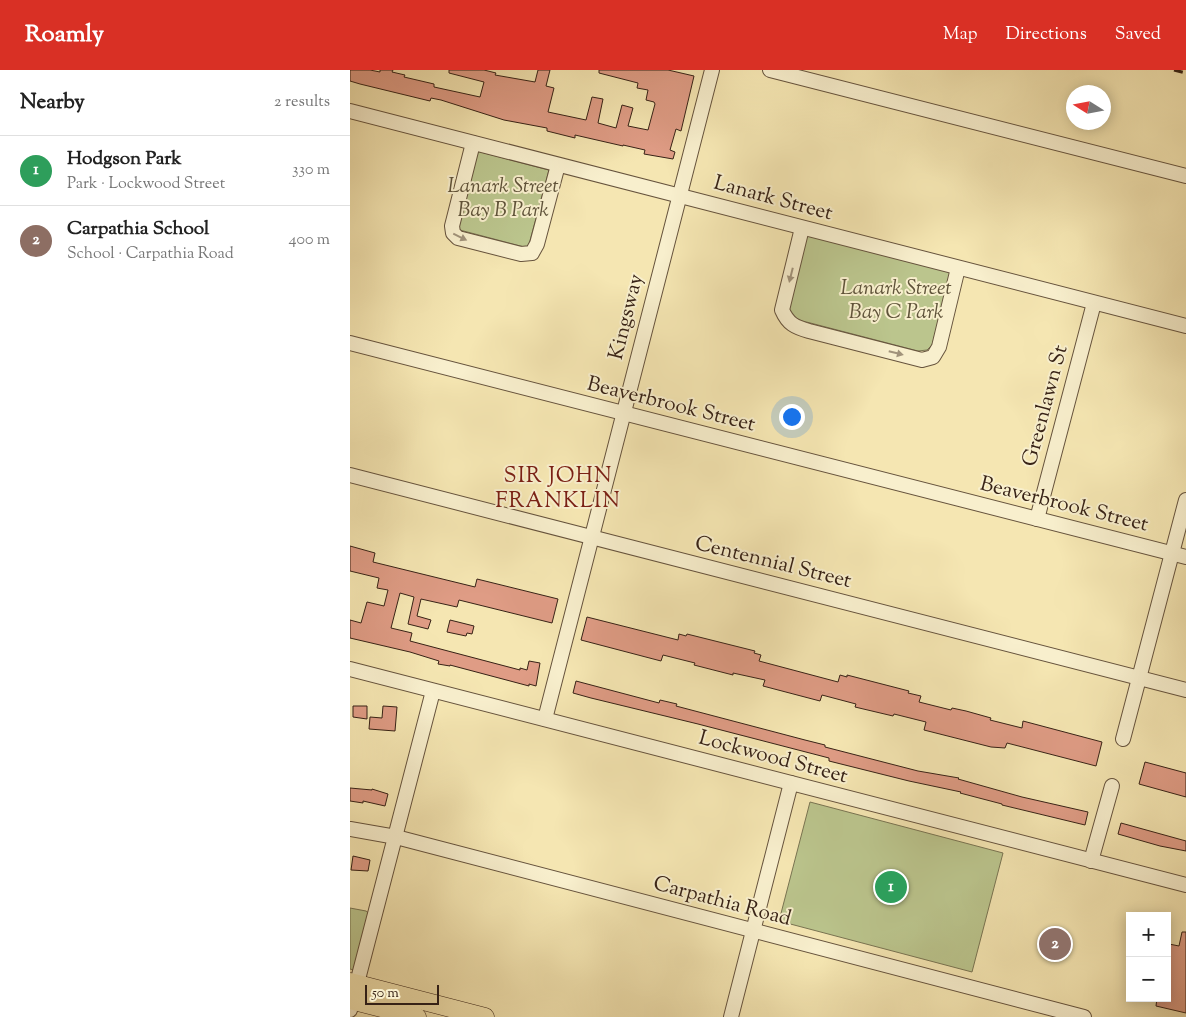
<!DOCTYPE html>
<meta charset="utf-8">
<style>
:root{--surface:#fff;--page:#f2f2f2;--text:#222;--muted:#767676;--line:#e0e0e0;--accent:#d93025}
body{margin:0;font-family:"Sorts Mill Goudy",serif;background:var(--page);color:var(--text)}
.controls{position:absolute;right:15px;bottom:15px;display:grid;overflow:hidden;border-radius:0px;box-shadow:0 2px 12px #0003}
.controls button{width:45px;height:45px;display:grid;place-items:center;padding:0;border:0;border-bottom:1px solid var(--line);background:var(--surface);color:var(--text);font:25px sans-serif}
.compass{position:absolute;left:716px;top:15px;width:45px;height:45px;border-radius:50%;background:var(--surface);box-shadow:0 2px 12px #0003;rotate:281deg}
.scale{position:absolute;left:15px;bottom:12px;width:74px;box-sizing:border-box;padding-left:5px;border:2px solid #372216;border-top:0;font-size:14px;line-height:18px;white-space:nowrap;color:#372216;-webkit-text-stroke:4px #f8efcd;paint-order:stroke}
.you{position:absolute;left:441px;top:346px;width:18px;height:18px;margin:-12px;border:4px solid #fff;border-radius:50%;background:#1a73e8;box-shadow:0 0 0 8px #1a73e833}
.badge{display:grid;place-items:center;width:32px;height:32px;border-radius:50%;background:var(--accent);color:#fff;font-size:16px;font-weight:700}
.pin{position:absolute;translate:-50% -50%;border:2px solid #fff;box-shadow:0 1px 5px #0006}
.list{margin:0;padding:0;list-style:none}
h2{display:flex;justify-content:space-between;align-items:center;height:65px;margin:0;padding:0 20px;font-size:21px}
h2 small{font-size:16px;font-weight:400;color:var(--muted)}
.list li{display:grid;grid-template-columns:32px 1fr auto;gap:15px;align-items:center;box-sizing:border-box;height:70px;padding:0 20px;border-top:1px solid var(--line)}
.list b{display:block;font-size:19px;white-space:nowrap}
.list p{margin:0;font-size:16px;white-space:nowrap;color:var(--muted)}
.list em{font-size:16px;font-style:normal;color:var(--muted)}
.map{position:relative;flex:none;width:836px;height:947px;overflow:hidden}
header{display:flex;align-items:center;gap:30px;box-sizing:border-box;height:70px;padding:0 25px;background:var(--accent);color:#fff}
header strong{font-size:24px}
nav{display:flex;gap:28px;margin-inline-start:auto;font-size:18px}
main{display:flex}
aside{flex:1;background:var(--surface)}
.map>svg:first-child{display:block}
.green{fill:#bbc58d;stroke:#797452}
.building{fill:#df9c85;stroke:#372216}
.lines{fill:none;stroke-linecap:round;stroke-linejoin:round}
.minor-casing{stroke:#66533d;stroke-width:16}
.major-casing{stroke:#372216;stroke-width:19}
.minor{stroke:#f8efcd;stroke-width:14}
.major{stroke:#f5e6b2;stroke-width:18}
.rail{stroke:#372216;stroke-width:3;stroke-dasharray:9 9;stroke-linecap:butt}
.oneway{fill:#a1937b}
.labels{text-anchor:middle;dominant-baseline:central;stroke-width:4;stroke-linejoin:round;paint-order:stroke}
.park-label{font-size:21px;font-style:italic;fill:#5f533a;stroke:#f8efcd}
.street-label{font-size:21px;fill:#372216;stroke:#f8efcd}
.neighbourhood-label{font-size:22px;letter-spacing:1px;fill:#7a1f14;stroke:#f8efcd}
</style>
<header>
<strong>Roamly</strong>
<nav><a>Map</a><a>Directions</a><a>Saved</a></nav>
</header>
<main>
<aside>
<h2>Nearby<small>2 results</small></h2>
<ul class="list">
<li><span class="badge" style="background:#2e9e5b">1</span><div><b>Hodgson Park</b><p>Park · Lockwood Street</p></div><em>330 m</em></li>
<li><span class="badge" style="background:#8d6e63">2</span><div><b>Carpathia School</b><p>School · Carpathia Road</p></div><em>400 m</em></li>
</ul>
</aside>
<div class="map">
<svg width="836" height="947" viewBox="0 0 836 947">
<rect width="100%" height="100%" fill="#f5e6b2"/>
<filter id="stains"><feTurbulence type="fractalNoise" baseFrequency=".004" numOctaves="4"/><feColorMatrix values="0 0 0 0 .2 0 0 0 0 .09 0 0 0 0 .02 0 0 0 .5 -.17"/></filter>
<radialGradient id="worn" r=".72"><stop offset=".6" stop-color="#630" stop-opacity="0"/><stop offset="1" stop-color="#630" stop-opacity=".3"/></radialGradient>
<g class="green">
<path d="M127,81L199,100L178,178L106,159Z"/>
<path d="M454,165L602,201L582,275L577,280L568,281L445,249L438,240Z"/>
<path d="M460,732L653,783L622,902L429,851Z"/>
<path d="M0,838L16,841L20,844L7,901L0,899Z"/>
</g>
<g class="building">
<path d="M0,0H20L30,2V0H43L42,2L55,5L54,7L84,14V17L130,27L134,12L99,3V0H134L146,3L145,5L185,12L188,0H200L196,16L204,18L198,42L236,50L242,27L253,29L248,53L266,58L272,35L283,38L278,56L298,60L305,34L304,32L296,30L298,20L287,18L288,13L249,3V0H318L344,6L331,61L326,59L320,80L325,82L323,89L294,84L295,80L273,75V76L225,65V68L197,61V58L154,50L91,30L81,28L80,31L10,14L0,11Z"/>
<path d="M0,476L25,483L23,492L125,517L127,509L208,529L202,553L109,530L107,537L71,529L67,546L81,550L78,559L58,554L64,527L50,523L41,558L62,563L60,571L170,600V598L177,600L179,591L190,593L186,616L179,614V616L100,595V596L88,594L89,591L60,582L0,568V550L11,553L17,532L34,536L38,520L27,518L29,508L0,501Z"/>
<path d="M237,547L328,570L329,564L336,566L337,564L405,581L404,583L411,585L409,591L488,612L490,605L497,607V605L559,621L558,623L571,626L569,632L601,640L602,638L616,641L641,648L640,650L672,658L673,651L752,672L746,696L657,673L655,678L641,677L574,660L576,652L544,644L543,646L505,637L506,634L472,625L470,631L413,616L415,610L383,603V605L344,595L345,593L313,585L311,591L231,570Z"/>
<path d="M100,550L124,556L122,564L117,563L116,566L97,562Z"/>
<path d="M226,611L309,633L310,630L327,634L326,636L455,670L475,675V677L568,701L609,708L608,709L672,727L738,742L735,755L652,735V734L610,723L611,722L559,711L479,691V688L348,654L241,628L223,623Z"/>
<path d="M3,636H17V649L3,647Z"/>
<path d="M33,636L47,637L45,661L19,659L20,647L32,648Z"/>
<path d="M795,692L836,703V727L789,714Z"/>
<path d="M0,718L22,720V719L38,724L35,736L13,731V733L0,731Z"/>
<path d="M771,753L836,771V781L810,776L768,764Z"/>
<path d="M3,786L20,790L18,801L1,800Z"/>
<path d="M832,862H836V943L806,936L807,928H817L819,874L829,876Z"/>
</g>
<g class="lines">
<defs>
<g id="minor">
<path d="M420,0L836,106"/>
<path d="M0,41L836,256"/>
<path d="M123,73L102,156L103,163L108,168L171,184L182,183L187,174L208,95"/>
<path d="M452,158L432,240C438,254 445,257 459,261L572,290L583,287L589,277L608,198"/>
<path d="M0,273L836,487"/>
<path d="M0,405L836,620"/>
<path d="M687,449L744,233"/>
<path d="M0,599L836,815"/>
<path d="M195,649L362,0"/>
<path d="M773,669L836,430"/>
<path d="M0,759L46,767L734,947"/>
<path d="M741,791L762,716"/>
<path d="M0,940L83,621"/>
<path d="M381,947L441,713"/>
</g>
<g id="major">
<path d="M0,912L135,947"/>
<path d="M0,930L67,947"/>
</g>
</defs>
<use href="#minor" class="minor-casing"/>
<use href="#major" class="major-casing"/>
<use href="#minor" class="minor"/>
<use href="#major" class="major"/>
<path class="rail" d="M824,0L836,3"/>
</g>
<defs><path id="oneway-solid" d="M-6-.8H1V-3.2L6.5 0L1 3.2V.8H-6Z" transform="scale(1.25)"/></defs>
<g class="oneway">
<use href="#oneway-solid" transform="translate(110 167) rotate(26)"/>
<use href="#oneway-solid" transform="translate(441 205) rotate(104)"/>
<use href="#oneway-solid" transform="translate(546 283) rotate(14)"/>
</g>
<g class="labels">
<g class="park-label">
<text x="153" y="117">Lanark Street<tspan x="153" dy="24">Bay B Park</tspan></text>
<text x="546" y="219">Lanark Street<tspan x="546" dy="24">Bay C Park</tspan></text>
</g>
<g class="street-label">
<text transform="translate(423 129) rotate(15)">Lanark Street</text>
<text transform="translate(277 247) rotate(-76)">Kingsway</text>
<text transform="translate(321 335) rotate(14)">Beaverbrook Street</text>
<text transform="translate(696 336) rotate(-75)">Greenlawn St</text>
<text transform="translate(714 435) rotate(14)">Beaverbrook Street</text>
<text transform="translate(423 493) rotate(14)">Centennial Street</text>
<text transform="translate(423 688) rotate(15)">Lockwood Street</text>
<text transform="translate(372 832) rotate(15)">Carpathia Road</text>
</g>
<g class="neighbourhood-label">
<text x="208" y="407">SIR JOHN<tspan x="208" dy="25">FRANKLIN</tspan></text>
</g>
</g>
<rect width="100%" height="100%" filter="url(#stains)"/>
<rect width="100%" height="100%" fill="url(#worn)"/>
</svg>
<div class="controls">
<button>+</button>
<button>−</button>
</div>
<svg class="compass" viewBox="-18 -18 36 36"><path d="M0-13l5 13h-10z" fill="#e53935"/><path d="M0 13l5-13h-10z" fill="#767676"/></svg>
<div class="scale">50 m</div>
<div class="you"></div>
<div class="pin badge" style="left:541px;top:817px;background:#2e9e5b">1</div>
<div class="pin badge" style="left:705px;top:874px;background:#8d6e63">2</div>
</div>
</main>
